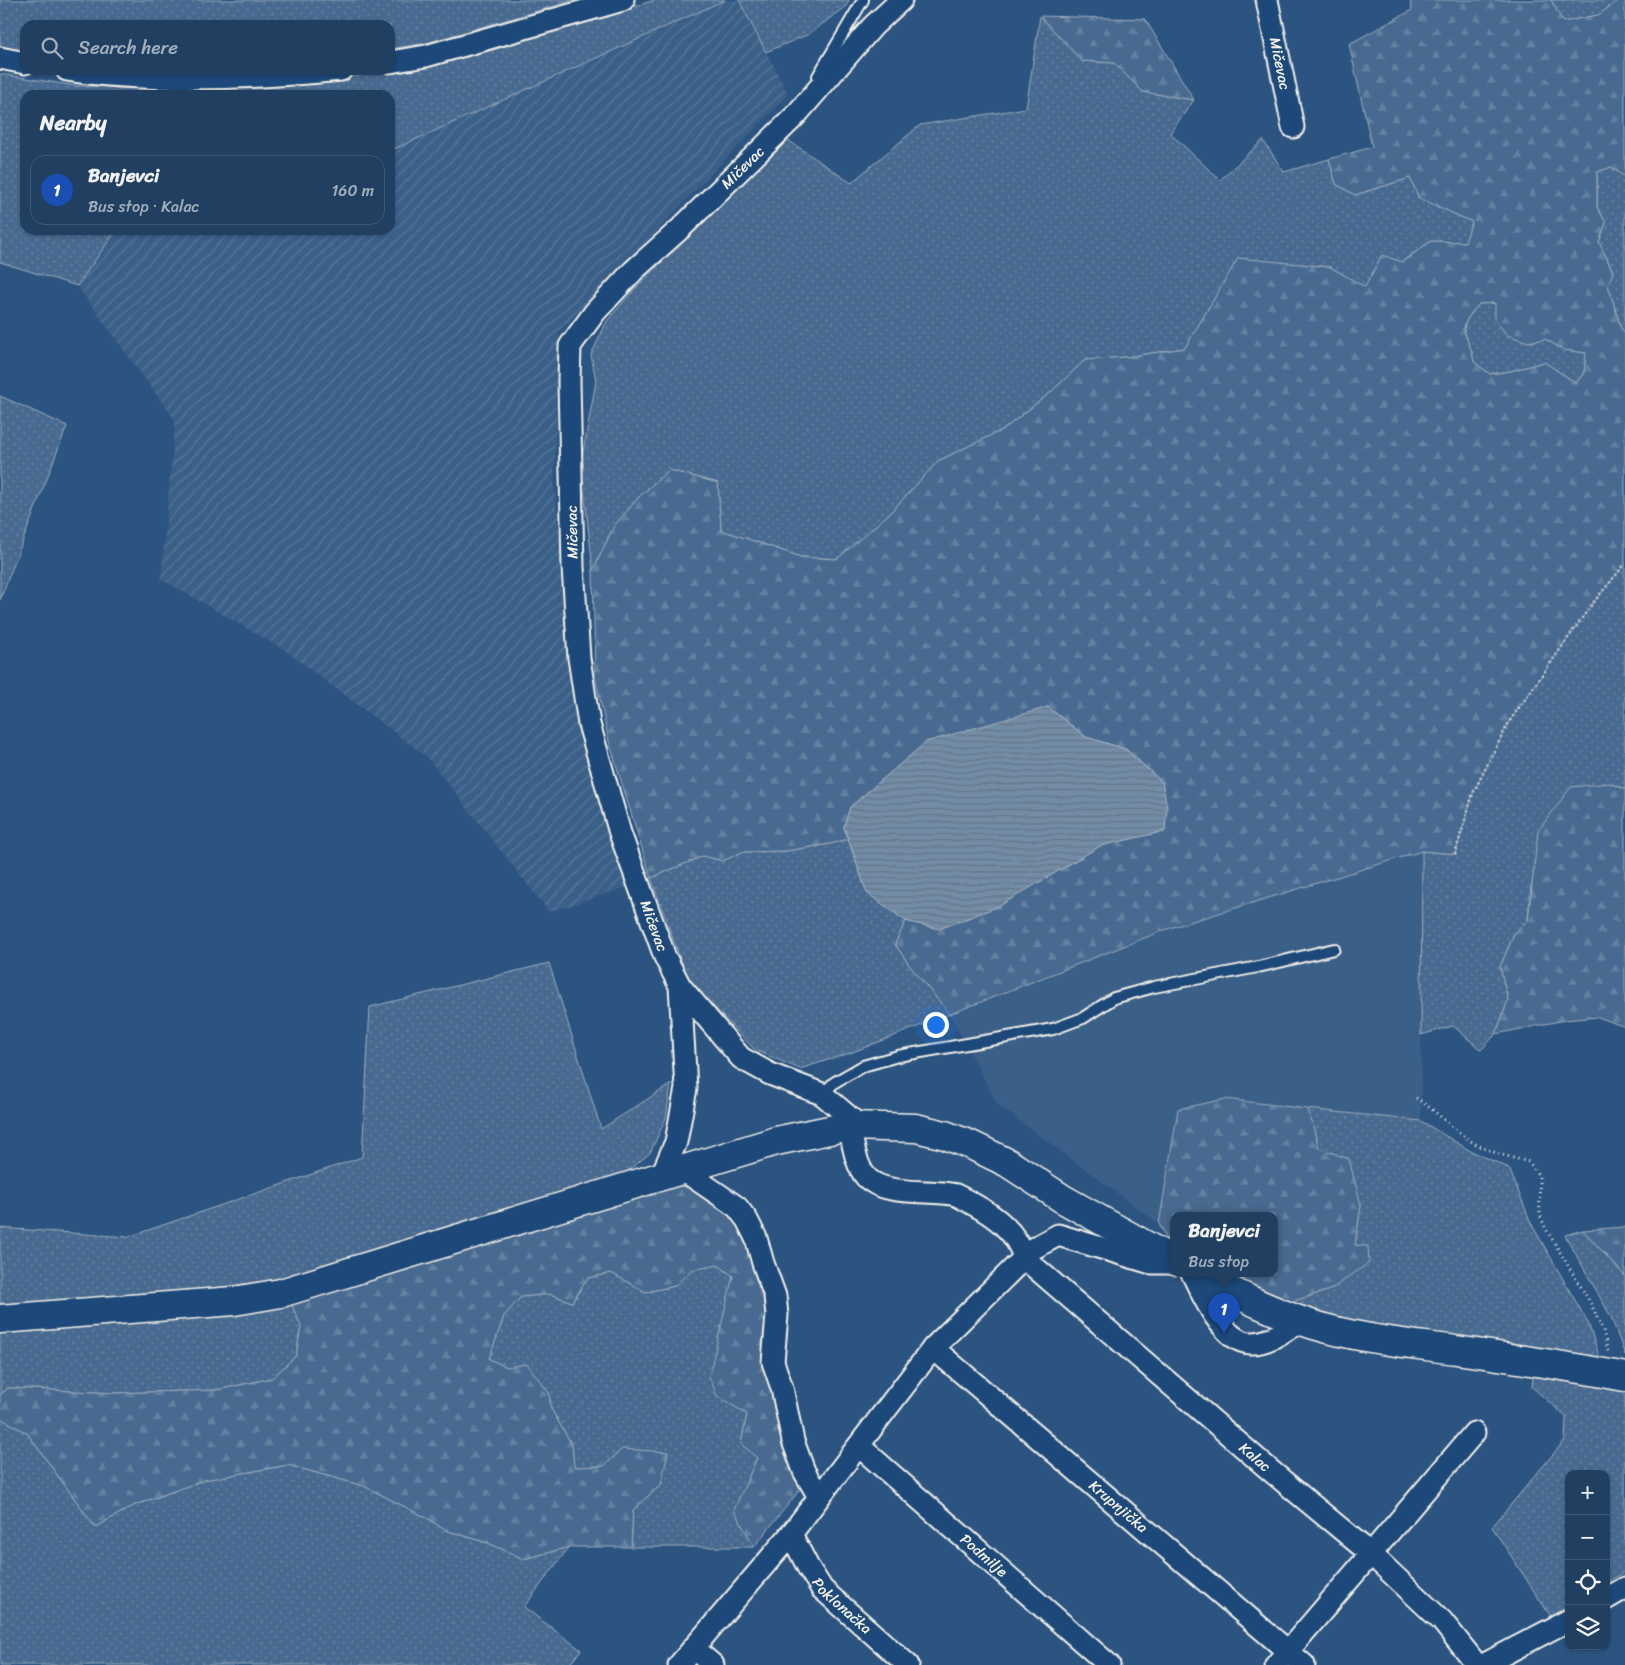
<!DOCTYPE html>
<meta charset="utf-8">
<style>
:root{--surface:#213f61;--page:#2d4a6a;--text:#f1f3f6;--muted:#a2afbd;--line:#3e5876;--accent:#95b2f1}
body{margin:0;font-family:Sriracha,sans-serif;background:var(--page);color:var(--text)}
.controls{position:absolute;right:15px;bottom:15px;display:grid;overflow:hidden;border-radius:10px;box-shadow:0 1px 4px #0004}
.controls button{width:45px;height:45px;display:grid;place-items:center;padding:0;border:0;border-bottom:1px solid var(--line);background:var(--surface);color:var(--text);font:25px sans-serif}
.you{position:absolute;left:935px;top:1024px;width:18px;height:18px;margin:-12px;border:4px solid #fff;border-radius:50%;background:#1a73e8;box-shadow:0 0 0 8px #1a73e833}
.badge{display:grid;place-items:center;width:32px;height:32px;border-radius:50%;background:var(--accent);color:#fff;font-size:16px;font-weight:700}
.pin{position:absolute;translate:-50% -41px;filter:drop-shadow(0 1px 2px #0008)}
.pin::after{content:'';position:absolute;top:26px;width:18px;height:15px;background:inherit;clip-path:polygon(0 0,100% 0,50% 100%)}
.popup{position:absolute;left:1170px;top:1212px;width:108px;height:65px;box-sizing:border-box;display:grid;place-content:center;border-radius:10px;background:var(--surface);filter:drop-shadow(0 1px 4px #0005);font-size:16px;white-space:nowrap;color:var(--muted)}
.popup b{font-size:19px;color:var(--text)}
.popup::after{content:'';position:absolute;left:50%;top:100%;margin-left:-10px;border:10px solid transparent;border-top-color:var(--surface)}
.list{margin:0;padding:0;list-style:none}
h2{display:flex;justify-content:space-between;align-items:center;height:65px;margin:0;padding:0 20px;font-size:21px}
h2 small{font-size:16px;font-weight:400;color:var(--muted)}
.list li{display:grid;grid-template-columns:32px 1fr auto;gap:15px;align-items:center;box-sizing:border-box;height:70px;margin:0 10px 10px;padding:0 10px;border:1px solid var(--line);border-radius:15px}
.list b{display:block;font-size:19px;white-space:nowrap}
.list p{margin:0;font-size:16px;white-space:nowrap;color:var(--muted)}
.list em{font-size:16px;font-style:normal;color:var(--muted)}
.icon{flex:none;width:28px;height:28px;fill:none;stroke:currentColor;stroke-width:2;stroke-linecap:round;stroke-linejoin:round}
.map{position:relative;flex:none;width:1625px;height:1665px;overflow:hidden}
.search{position:absolute;background:var(--surface);box-shadow:0 1px 4px #0004;left:20px;top:20px;width:375px;height:55px;display:flex;align-items:center;gap:12px;box-sizing:border-box;padding:0 18px;border-radius:15px;color:var(--muted);font-size:19px}
.panel{position:absolute;background:var(--surface);box-shadow:0 1px 4px #0004;left:20px;top:90px;width:375px;height:145px;border-radius:15px}
.map>svg:first-child{display:block}
.built{fill:#3b6088}
.industrial{fill:url(#industrial-furrows)}
.grass{fill:url(#grass-dots);stroke:#9eaebc}
.forest{fill:url(#forest-firs);stroke:#9eaebc;fill-rule:evenodd}
.water{fill:url(#water-rules);stroke:#a7b4c0}
.lines{fill:none;stroke-linecap:round;stroke-linejoin:round}
.service-casing{stroke:#f4f1e8;stroke-width:14}
.minor-casing{stroke:#f4f1e8;stroke-width:25}
.primary-casing{stroke:#f4f1e8;stroke-width:31}
.path{stroke:#f4f1e8;stroke-width:3;stroke-dasharray:1 4;stroke-linecap:butt}
.service{stroke:#1f4a7a;stroke-width:10}
.minor{stroke:#1f4a7a;stroke-width:21}
.primary{stroke:#1f4a7a;stroke-width:28}
.labels{text-anchor:middle;dominant-baseline:central;stroke-width:4;stroke-linejoin:round;paint-order:stroke}
.street-label{font-size:15px;fill:#f4f1e8;stroke:#1f4a7a}
</style>
<div class="map">
<svg width="1625" height="1665" viewBox="0 0 1625 1665">
<defs>
<pattern id="industrial-furrows" width="10" height="10" patternUnits="userSpaceOnUse" patternTransform="scale(1.25)"><rect width="10" height="10" fill="#3b6088"/><path d="M-1 1l2-2M0 10L10 0M9 11l2-2" fill="none" stroke="#587799"/></pattern>
<pattern id="grass-dots" width="8" height="8" patternUnits="userSpaceOnUse" patternTransform="scale(1.25)"><rect width="8" height="8" fill="#496b90"/><path d="M2 2h.1M6 6h.1" fill="none" stroke="#6481a0" stroke-width="1.8" stroke-linecap="round"/></pattern>
<pattern id="forest-firs" width="22" height="20" patternUnits="userSpaceOnUse" patternTransform="scale(1.25)"><rect width="22" height="20" fill="#496b90"/><path d="M5 1l3.5 6h-7zM16 11l3.5 6h-7z" fill="#6481a0"/></pattern>
<pattern id="water-rules" width="6" height="5" patternUnits="userSpaceOnUse" patternTransform="scale(1.25)"><rect width="6" height="5" fill="#738ca6"/><path d="M0 2.5h6" fill="none" stroke="#647484"/></pattern>
</defs>
<rect width="100%" height="100%" fill="#2c5481"/>
<filter id="ink" filterUnits="userSpaceOnUse"><feTurbulence type="fractalNoise" baseFrequency=".02" numOctaves="2"/><feDisplacementMap in="SourceGraphic" scale="10" xChannelSelector="R" yChannelSelector="G"/><feConvolveMatrix kernelMatrix="1 2 1 2 8 2 1 2 1" color-interpolation-filters="sRGB"/></filter>
<g filter="url(#ink)">
<path class="built" d="M1422,851L1421,1121L1225,1099L1178,1109L1159,1224L998,1105L950,1014L1170,928Z"/>
<path class="industrial" d="M724,0H739L788,94L559,332L554,483L580,738L627,887L549,912L427,757L283,649L161,579L175,420L77,286L116,230H390V151Z"/>
<g class="grass">
<path d="M0,0H575L426,43L390,49V25H25V49L18,51L0,47Z"/>
<path d="M655,0H725L390,151V95H25V230H116L77,286L0,262V74L77,86L261,88L329,81L483,53Z"/>
<path d="M739,0H849L846,6L809,34L766,52Z"/>
<path d="M1551,0H1620L1598,15L1563,22Z"/>
<path d="M1040,16L1082,61L1114,63L1143,92L1194,100L1170,133L1220,180L1263,140L1284,172L1329,159L1336,184L1355,195L1410,178L1419,198L1472,222L1465,242L1431,241L1365,288L1330,267L1238,259L1185,348L1126,357L1085,360L1050,393L1004,429L938,461L891,512L837,559L801,557L721,530L718,483L669,470L640,496L614,526L593,570L581,463L596,381L591,355L607,321L638,285L788,140L851,183L920,125L1026,108Z"/>
<path d="M1611,167L1625,177V334L1621,328L1608,285L1613,271L1599,242L1606,223L1597,207V172Z"/>
<path d="M1496,303L1528,342L1545,339L1564,350L1586,353L1584,373L1576,383L1544,362L1511,371L1490,374L1474,362C1468,330 1453,334 1479,304Z"/>
<path d="M0,396L67,426L0,600Z"/>
<path d="M1625,564V789L1609,783L1531,885L1528,920L1514,934L1500,967L1508,1000L1496,1034L1481,1050L1453,1026L1421,1035L1422,851L1455,854L1473,793L1509,722L1592,604Z"/>
<path d="M848,839L867,893L906,921L895,944L910,966L950,1014L853,1052L800,1069L755,1050L688,980L651,878L703,856L723,861L742,852L786,851L830,844Z"/>
<path d="M549,963L601,1129L671,1084L666,1118L650,1153L623,1175L273,1280L170,1294L0,1304V1228L128,1237L362,1157L370,1007Z"/>
<path d="M1308,1109L1421,1121L1469,1150L1509,1168L1531,1223L1588,1323L1601,1361L1334,1322L1283,1304L1330,1290L1355,1245L1361,1205L1319,1148Z"/>
<path d="M1583,1230L1625,1276V1355L1611,1317L1565,1235Z"/>
<path d="M718,1265L733,1276L726,1308L717,1396L747,1414L741,1444L757,1457L735,1510L754,1547H631L633,1510L643,1500L661,1485L622,1449L604,1466L573,1467L572,1445L551,1409L549,1393L507,1367L489,1359L504,1316L521,1297L550,1294L572,1302L588,1278L611,1273L646,1292L675,1286L691,1270Z"/>
<path d="M290,1301L301,1326L296,1356L272,1378L217,1390L116,1393L8,1388L0,1395V1331Z"/>
<path d="M1534,1370L1625,1386V1572L1606,1583V1474H1569V1606L1551,1617L1492,1527L1565,1440L1566,1417L1532,1387Z"/>
<path d="M0,1418L27,1433L95,1527L135,1505L204,1480L288,1465L364,1486L427,1518L445,1530L488,1543L524,1559L569,1547L524,1607L581,1650L569,1665H0Z"/>
</g>
<g class="forest">
<path d="M1410,0H1551L1563,22L1598,15L1620,0H1625V177L1611,167L1597,172V207L1606,223L1599,242L1613,272L1608,285L1621,328L1625,334V564L1592,604L1509,722L1473,793L1455,854L1422,851L1170,928L950,1014L910,966L895,944L906,921L939,929L999,906L1100,846L1165,831L1162,782L1126,749L1086,737L1048,707L883,779L850,807L844,827L848,839L830,844L786,851L742,852L723,861L703,856L651,878L609,741L595,676L593,570L614,526L640,496L669,470L718,483L721,530L801,557L837,559L891,512L938,461L1004,429L1050,393L1085,360L1126,357L1185,348L1238,258L1330,267L1365,287L1382,255L1402,262L1431,241L1465,242L1472,222L1419,198L1410,178L1355,195L1336,184L1329,159L1372,147L1349,44L1412,10ZM1495,303V320L1507,335L1528,342L1545,339L1564,350L1586,353L1584,373L1576,383L1544,362L1511,371L1490,374L1474,362C1468,330 1453,333 1479,304Z"/>
<path d="M1040,16L1145,19L1194,100L1143,92L1114,63L1082,61Z"/>
<path d="M1609,783L1625,789V1027L1598,1017L1565,1020L1496,1034L1508,1000L1500,967L1514,934L1528,920L1538,831L1571,787Z"/>
<path d="M1225,1099L1308,1109L1319,1148L1349,1159L1361,1205L1355,1245L1368,1246L1369,1263L1330,1290L1283,1304L1215,1273H1274V1215H1174V1246L1169,1243L1159,1224L1178,1109Z"/>
<path d="M669,1183L696,1190L739,1222L768,1309L765,1366L785,1447L802,1487L754,1547L734,1510L757,1458L741,1444L747,1414L717,1396L709,1376L733,1276L718,1265L691,1270L675,1286L646,1292L611,1273L588,1278L572,1302L550,1294L521,1297L504,1316L489,1359L507,1367L527,1364L549,1393L551,1409L572,1445L574,1467L604,1466L622,1449L668,1452L661,1485L647,1497L633,1510L631,1547H569L524,1559L488,1543L445,1530L427,1518L364,1486L288,1465L204,1480L135,1505L95,1527L27,1433L0,1418V1395L8,1388L116,1393L217,1390L272,1378L296,1356L301,1326L290,1301Z"/>
<path d="M1625,1227V1276L1583,1230Z"/>
</g>
<path class="water" d="M1048,707L1086,737L1125,749L1162,782L1167,807L1165,831L1100,846L999,906L939,929L906,921L867,893L844,827L850,807L926,742Z"/>
<g class="lines">
<defs>
<g id="service">
<path d="M818,76L863,0"/>
<path d="M822,1094L835,1082L863,1066L898,1056L1053,1029L1083,1018L1114,998L1154,987L1258,967L1334,949"/>
</g>
<g id="minor">
<path id="s1" d="M1267,0L1293,127"/>
<path d="M0,58L25,63"/>
<path d="M390,62L426,56L623,0"/>
<path d="M67,70C107,77 148,78 189,78C240,78 290,75 341,70"/>
<path d="M680,986L741,1058L770,1074L822,1094L860,1126"/>
<path d="M683,1170L737,1207L747,1220L756,1238L763,1263L775,1296L777,1315L773,1362L782,1388L793,1441L804,1471L819,1497"/>
<path id="s2" d="M661,1177L676,1142L686,1088L680,986L665,957L620,833L589,724L579,658L573,567L569,381L570,346L595,312L633,271L681,228L795,116L873,26L901,0"/>
<path d="M1023,1254L1058,1235L1151,1263H1174"/>
<path id="s3" d="M1024,1258L1271,1471L1370,1553L1442,1621L1477,1665"/>
<path d="M1192,1273C1202,1294 1223,1342 1250,1343C1268,1344 1286,1330 1300,1321"/>
<path id="s4" d="M933,1348L1304,1665"/>
<path id="s5" d="M859,1446L1109,1665"/>
<path id="s6" d="M791,1534L808,1567L822,1589L908,1665"/>
<path d="M1606,1599L1625,1588"/>
<path d="M693,1648L713,1665"/>
<path d="M679,1665L791,1534L933,1348L1024,1258C1017,1232 995,1216 973,1204C967,1201 961,1197 956,1195C931,1189 885,1197 866,1177C855,1164 853,1142 849,1126"/>
<path d="M1276,1665L1474,1433"/>
<path d="M1483,1665L1569,1620"/>
</g>
<g id="primary">
<path d="M1196,1273C1238,1295 1282,1317 1328,1329C1370,1340 1413,1344 1456,1350C1513,1358 1569,1366 1625,1377"/>
<path d="M0,1319L234,1301L281,1293L776,1141L849,1126L916,1128L945,1135L971,1145L1008,1163L1063,1199L1174,1261"/>
</g>
</defs>
<use href="#service" class="service-casing"/>
<use href="#minor" class="minor-casing"/>
<use href="#primary" class="primary-casing"/>
<g class="path">
<path d="M1455,854L1473,793L1509,722L1592,604L1625,564"/>
<path d="M1416,1098C1437,1111 1453,1130 1474,1143C1491,1153 1510,1157 1529,1162L1539,1176L1540,1215L1546,1229L1590,1302L1603,1330L1608,1352"/>
</g>
<use href="#service" class="service"/>
<use href="#minor" class="minor"/>
<use href="#primary" class="primary"/>
</g>
</g>
<g class="labels">
<g class="street-label">
<text stroke="none"><textPath href="#s1" startOffset="65">Mičevac</textPath></text>
<text stroke="none"><textPath href="#s2" startOffset="1101">Mičevac</textPath></text>
<text transform="translate(572 532) rotate(-91)">Mičevac</text>
<text transform="translate(654 926) rotate(70)">Mičevac</text>
<text stroke="none"><textPath href="#s3" startOffset="305">Kalac</textPath></text>
<text stroke="none"><textPath href="#s4" startOffset="244">Krupnjička</textPath></text>
<text stroke="none"><textPath href="#s5" startOffset="166">Podmilje</textPath></text>
<text stroke="none"><textPath href="#s6" startOffset="89">Poklonačka</textPath></text>
</g>
</g>
</svg>
<div class="controls">
<button>+</button>
<button>−</button>
<button><svg class="icon" aria-label="locate" viewBox="0 0 24 24"><circle cx="12" cy="12" r="6"/><path d="M12 2v4M12 18v4M2 12h4M18 12h4"/></svg></button>
<button><svg class="icon" aria-label="layers" viewBox="0 0 24 24"><path d="M12 4l9 5-9 5-9-5zM3 14l9 5 9-5"/></svg></button>
</div>
<div class="you"></div>
<div class="pin badge" style="left:1224px;top:1334px;background:#1a4fb4">1</div>
<div class="popup"><b>Banjevci</b>Bus stop</div>
<div class="search"><svg class="icon" aria-label="search" viewBox="0 0 24 24"><circle cx="10" cy="10" r="6"/><path d="M15 15l6 6"/></svg>Search here</div>
<section class="panel">
<h2>Nearby<small></small></h2>
<ul class="list">
<li><span class="badge" style="background:#1a4fb4">1</span><div><b>Banjevci</b><p>Bus stop · Kalac</p></div><em>160 m</em></li>
</ul>
</section>
</div>
